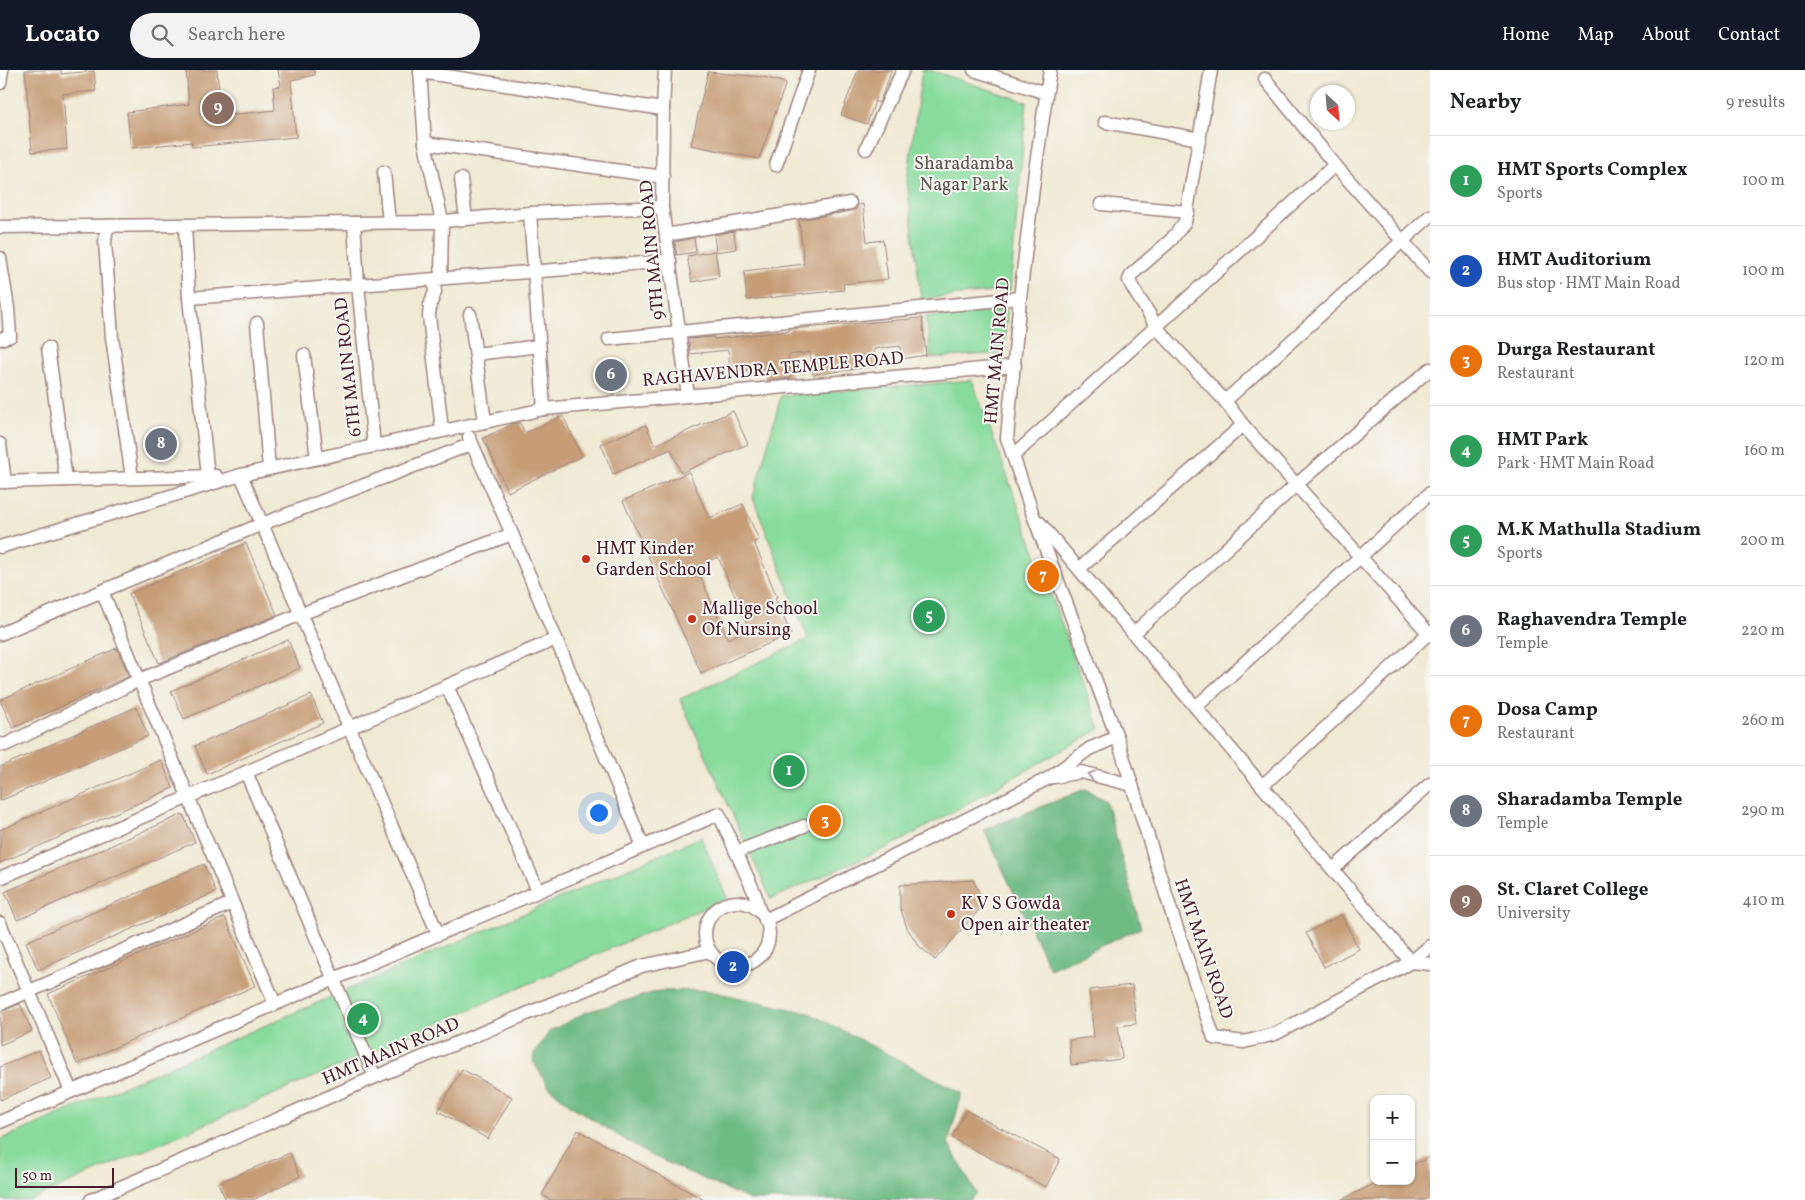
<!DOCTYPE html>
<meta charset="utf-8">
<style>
:root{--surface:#fff;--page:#f2f2f2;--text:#202124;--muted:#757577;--line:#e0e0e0;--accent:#111827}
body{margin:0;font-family:Vollkorn,serif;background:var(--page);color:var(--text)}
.controls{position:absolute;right:15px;bottom:15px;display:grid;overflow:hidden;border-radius:10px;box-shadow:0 1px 4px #0004}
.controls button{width:45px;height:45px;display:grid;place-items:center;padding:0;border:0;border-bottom:1px solid var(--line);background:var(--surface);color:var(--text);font:25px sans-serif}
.compass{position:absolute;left:1310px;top:15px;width:45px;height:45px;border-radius:50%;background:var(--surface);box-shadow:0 1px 4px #0004;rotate:154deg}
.scale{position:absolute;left:15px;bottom:12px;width:99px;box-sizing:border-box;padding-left:5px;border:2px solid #4a1f2b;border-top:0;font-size:14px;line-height:18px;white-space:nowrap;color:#4a1f2b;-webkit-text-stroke:4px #f6f6f2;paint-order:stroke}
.you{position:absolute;left:598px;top:742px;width:18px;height:18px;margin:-12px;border:4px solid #fff;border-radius:50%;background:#1a73e8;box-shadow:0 0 0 8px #1a73e833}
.badge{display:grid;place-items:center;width:32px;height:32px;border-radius:50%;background:var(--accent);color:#fff;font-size:16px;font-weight:700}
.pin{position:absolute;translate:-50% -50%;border:2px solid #fff;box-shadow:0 1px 5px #0006}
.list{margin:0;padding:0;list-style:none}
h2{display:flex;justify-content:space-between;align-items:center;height:65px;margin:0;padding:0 20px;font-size:21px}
h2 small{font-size:16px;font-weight:400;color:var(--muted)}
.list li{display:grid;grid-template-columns:32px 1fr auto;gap:15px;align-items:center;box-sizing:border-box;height:90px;padding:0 20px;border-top:1px solid var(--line)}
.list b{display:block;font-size:19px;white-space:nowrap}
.list p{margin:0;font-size:16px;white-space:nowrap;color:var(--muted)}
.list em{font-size:16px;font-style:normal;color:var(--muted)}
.icon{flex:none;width:28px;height:28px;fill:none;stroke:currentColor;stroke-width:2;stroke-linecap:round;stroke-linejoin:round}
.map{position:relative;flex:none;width:1430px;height:1130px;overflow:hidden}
header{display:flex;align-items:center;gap:30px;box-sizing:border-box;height:70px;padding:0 25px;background:var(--accent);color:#fff}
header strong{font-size:24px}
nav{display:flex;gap:28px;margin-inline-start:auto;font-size:18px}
.search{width:350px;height:45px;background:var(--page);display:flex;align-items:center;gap:12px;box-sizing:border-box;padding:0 18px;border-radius:28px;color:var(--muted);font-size:19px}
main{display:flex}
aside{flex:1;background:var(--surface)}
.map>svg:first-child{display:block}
.green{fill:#88db9d;stroke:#697d64}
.forest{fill:#6ebb84;stroke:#5c6d58}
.building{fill:#c69d77;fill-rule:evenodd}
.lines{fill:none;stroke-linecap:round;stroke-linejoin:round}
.minor-casing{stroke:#9d847f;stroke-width:15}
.minor{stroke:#fff;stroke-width:12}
.oneway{stroke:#ae9aa0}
.poi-dot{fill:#c8321e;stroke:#f6f6f2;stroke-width:2}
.labels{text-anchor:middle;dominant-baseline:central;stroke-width:4;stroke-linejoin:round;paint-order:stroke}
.park-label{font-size:18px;fill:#5d574d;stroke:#f6f6f2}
.street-label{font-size:18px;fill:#4a1f2b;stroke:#f6f6f2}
.poi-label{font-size:18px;fill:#4a1f2b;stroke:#f6f6f2;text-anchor:start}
</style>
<header>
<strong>Locato</strong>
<div class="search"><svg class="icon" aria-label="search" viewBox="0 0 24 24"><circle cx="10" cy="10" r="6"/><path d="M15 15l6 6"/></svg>Search here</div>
<nav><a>Home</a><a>Map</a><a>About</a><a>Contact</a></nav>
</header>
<main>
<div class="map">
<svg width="1430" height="1130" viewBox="0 0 1430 1130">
<rect width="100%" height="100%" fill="#f6f6f2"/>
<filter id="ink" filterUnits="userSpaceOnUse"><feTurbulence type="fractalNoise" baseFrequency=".02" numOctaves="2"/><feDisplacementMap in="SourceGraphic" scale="10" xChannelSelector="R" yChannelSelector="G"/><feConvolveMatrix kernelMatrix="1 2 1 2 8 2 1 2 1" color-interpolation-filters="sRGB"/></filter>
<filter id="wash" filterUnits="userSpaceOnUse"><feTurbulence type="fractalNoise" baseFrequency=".0096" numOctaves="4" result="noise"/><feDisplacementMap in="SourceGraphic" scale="20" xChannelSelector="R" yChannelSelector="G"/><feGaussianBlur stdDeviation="1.12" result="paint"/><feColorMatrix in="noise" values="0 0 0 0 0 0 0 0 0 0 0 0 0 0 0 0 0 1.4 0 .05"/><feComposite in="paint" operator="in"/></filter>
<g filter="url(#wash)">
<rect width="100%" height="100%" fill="#f0e9d3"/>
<g class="green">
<path d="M922,0H930L1027,32L1010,220L921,229L907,112Z"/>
<path d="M1007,240L1004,283L931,288L926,247Z"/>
<path d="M972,310L1100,659L897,773L771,829L680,629L808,569L753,428L781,326Z"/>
<path d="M701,767L727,828L30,1130H0V1070Z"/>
</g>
<g class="forest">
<path d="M1085,719L1106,731L1141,858L1050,899L984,760Z"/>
<path d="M705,920L809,943L962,1023L948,1073L976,1123L970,1130H750L646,1083L570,1035L548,1016L533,991L534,984L550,961L587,942L659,921Z"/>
</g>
<g id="blocks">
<g class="building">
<path d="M25,0H61V4L94,1L96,21L63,24L67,79L32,82Z"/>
<path d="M186,0H217L221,46L275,40L273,17L281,16L278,0H314L315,5L291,10L296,67L192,77V72L131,78L127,42L189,34Z"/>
<path d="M858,0H892L879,33L875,31L867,54L841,45Z"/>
<path d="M708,2L763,7L786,13L759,89L691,75Z"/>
<path d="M863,134L867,172L883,170L888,209L843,214L844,220L747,230L744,201L804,194L799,150L851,141L856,139L858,135Z"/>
<path d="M734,161L736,179L716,182L714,165Z"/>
<path d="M694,168L696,182L677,185L675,172Z"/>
<path d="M715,181L719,207L692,212L687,186Z"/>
<path d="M922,248L926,285L901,289L900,276L874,279L876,296L813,305L810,282L788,285L791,308L771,310H767L766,298L731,302L728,280L690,284L689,269L714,267V269L789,261V259H792Z"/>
<path d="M733,341L748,374L681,403L671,379L613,404L601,374L646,355L655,375Z"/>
<path d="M563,346L582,386L508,422L483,368L513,354L520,353L525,363Z"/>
<path d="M689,402L709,448L743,434L759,470L754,472L777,527L775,528L791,564L701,603L623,431ZM718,487L749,559L728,569L696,497Z"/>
<path d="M246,473L277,545L159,593L129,524Z"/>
<path d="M288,570L300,598L184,649L171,621Z"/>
<path d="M117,578L129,606L13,658L0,630Z"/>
<path d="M311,625L323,653L207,704L195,676Z"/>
<path d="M136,637L148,666L0,731V697Z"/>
<path d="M161,690L173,718L0,793V760Z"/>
<path d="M183,744L195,772L17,850L5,822Z"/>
<path d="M204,794L216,822L38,900L26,872Z"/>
<path d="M973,810L985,833L935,890L919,876L907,858L900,837V815Z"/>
<path d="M1341,845L1359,879L1324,897L1306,863Z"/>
<path d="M225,847L255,916L77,994L48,924Z"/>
<path d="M1132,915L1136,954L1118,956L1122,989L1071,995L1069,970L1094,967L1089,920Z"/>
<path d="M20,934L32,961L0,975V942Z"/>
<path d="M39,980L51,1008L0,1030V997Z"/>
<path d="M462,999L512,1027L488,1069L438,1041Z"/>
<path d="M966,1040L1060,1089L1046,1117L952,1068Z"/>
<path d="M578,1060L704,1130H551L542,1125Z"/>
<path d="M290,1083L300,1106L253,1130H226L218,1113Z"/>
<path d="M1430,1087V1127L1424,1130H1341L1380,1111H1411V1096Z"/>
</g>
</g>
</g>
<g filter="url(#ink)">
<use href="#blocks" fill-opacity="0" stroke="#9d847f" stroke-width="1"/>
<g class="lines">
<defs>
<g id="minor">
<path d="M420,0L425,73L442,151L441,208"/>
<path d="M665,0L663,39L662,137L688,326"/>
<path d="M974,0L1046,23"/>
<path d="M1050,0L1035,101L1020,228L1007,368L1033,445L1117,667L1173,847L1214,968L1244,972L1275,964L1411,892L1430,876"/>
<path d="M1211,0L1185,152L1171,170L1132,204L1129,210C1136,227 1149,240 1156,257L1225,331L1243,355L1430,565"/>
<path d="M420,2L663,39"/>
<path d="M1265,9L1335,95L1430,202"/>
<path d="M0,13L2,0"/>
<path d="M1105,52L1200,69"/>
<path d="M425,73L663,107"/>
<path d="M866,79L903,0"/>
<path d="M776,95L809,0"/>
<path d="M384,102L389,152"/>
<path d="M461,109L466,149"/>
<path d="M1101,134L1188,142"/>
<path d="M530,143L544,339"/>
<path d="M354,153L358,214L374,376"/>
<path d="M185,155L189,228L208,406"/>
<path d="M107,156L105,172L112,267L132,408"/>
<path d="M0,157L434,152L530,143L662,137"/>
<path d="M666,165L850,133"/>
<path d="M0,188L8,238L10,266L0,269"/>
<path d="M434,210L435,222L430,235L429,246L442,360"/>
<path d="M189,228L670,191"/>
<path d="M470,244L485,352"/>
<path d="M257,253L269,399"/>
<path d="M609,269L1020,228"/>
<path d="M48,278L66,410"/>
<path d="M476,284L539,276"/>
<path d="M304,285L317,388"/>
<path d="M1225,331L1430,146"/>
<path d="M469,367L512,464L643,776"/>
<path d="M0,374L5,412"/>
<path d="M1013,386L1335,95"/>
<path d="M241,405L438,864"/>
<path d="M0,412L216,406"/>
<path d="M1039,452L1411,892L1430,894"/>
<path d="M0,477L241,405L544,339L1015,296"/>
<path d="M1079,499L1243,355"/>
<path d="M102,521L275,934"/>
<path d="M0,564L262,454L472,374"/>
<path d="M1133,564L1296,415L1430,299"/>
<path d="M447,616L538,821"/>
<path d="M1196,637L1430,423"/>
<path d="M0,674L5,675L139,610L301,544L512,464"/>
<path d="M246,702L375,1007"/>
<path d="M1054,707L1081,702L1132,715"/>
<path d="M1262,716L1430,562"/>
<path d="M736,782L804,756"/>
<path d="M1333,799L1430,714"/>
<path d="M0,808L556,569"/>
<circle cx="737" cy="864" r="32"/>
<path d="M765,850L1049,708L1089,679L1117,667"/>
<path d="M0,853L71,1021"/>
<path d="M0,934L232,833"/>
<path d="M0,1052L719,744L755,824L759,840"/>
<path d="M91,1130L375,1007L642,896L710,881"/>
</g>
</defs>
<use href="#minor" class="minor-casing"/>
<use href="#minor" class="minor"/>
</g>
<defs><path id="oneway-chevron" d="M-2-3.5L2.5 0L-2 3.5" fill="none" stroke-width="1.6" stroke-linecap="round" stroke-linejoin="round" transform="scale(1.25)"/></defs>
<use class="oneway" href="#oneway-chevron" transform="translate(1091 705) rotate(-163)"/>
</g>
<g class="poi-dot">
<circle cx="586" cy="489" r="5"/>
<circle cx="692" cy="549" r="5"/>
<circle cx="951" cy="844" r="5"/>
</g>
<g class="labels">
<g class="park-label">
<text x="964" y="94">Sharadamba<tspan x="964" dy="21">Nagar Park</tspan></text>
</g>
<g class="street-label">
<text transform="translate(653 180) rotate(-95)">9TH MAIN ROAD</text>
<text transform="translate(998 281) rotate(-85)">HMT MAIN ROAD</text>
<text transform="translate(349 297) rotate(-96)">6TH MAIN ROAD</text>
<text transform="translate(773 300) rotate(-5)">RAGHAVENDRA TEMPLE ROAD</text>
<text transform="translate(1203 879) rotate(71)">HMT MAIN ROAD</text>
<text transform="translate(391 982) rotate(-23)">HMT MAIN ROAD</text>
</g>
<g class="poi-label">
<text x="596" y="479">HMT Kinder<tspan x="596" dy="21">Garden School</tspan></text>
<text x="702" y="539">Mallige School<tspan x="702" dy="21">Of Nursing</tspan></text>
<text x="961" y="834">K V S Gowda<tspan x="961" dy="21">Open air theater</tspan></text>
</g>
</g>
</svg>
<div class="controls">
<button>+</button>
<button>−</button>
</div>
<svg class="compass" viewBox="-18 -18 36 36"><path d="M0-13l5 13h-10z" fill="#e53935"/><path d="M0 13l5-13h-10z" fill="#757577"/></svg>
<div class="scale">50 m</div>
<div class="you"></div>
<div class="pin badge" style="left:789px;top:701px;background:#2e9e5b">1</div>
<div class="pin badge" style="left:733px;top:897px;background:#1a4fb4">2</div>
<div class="pin badge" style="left:825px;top:751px;background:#e8710a">3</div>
<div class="pin badge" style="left:363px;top:949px;background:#2e9e5b">4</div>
<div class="pin badge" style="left:929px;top:546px;background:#2e9e5b">5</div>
<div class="pin badge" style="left:611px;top:305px;background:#6b7280">6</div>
<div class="pin badge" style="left:1043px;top:506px;background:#e8710a">7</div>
<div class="pin badge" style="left:161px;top:374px;background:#6b7280">8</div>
<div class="pin badge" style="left:218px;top:38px;background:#8d6e63">9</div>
</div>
<aside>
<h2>Nearby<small>9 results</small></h2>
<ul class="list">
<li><span class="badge" style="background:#2e9e5b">1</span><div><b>HMT Sports Complex</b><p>Sports</p></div><em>100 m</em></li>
<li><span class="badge" style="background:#1a4fb4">2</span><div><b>HMT Auditorium</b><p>Bus stop · HMT Main Road</p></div><em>100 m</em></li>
<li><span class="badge" style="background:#e8710a">3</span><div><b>Durga Restaurant</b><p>Restaurant</p></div><em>120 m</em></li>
<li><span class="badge" style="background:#2e9e5b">4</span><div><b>HMT Park</b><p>Park · HMT Main Road</p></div><em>160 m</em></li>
<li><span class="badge" style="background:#2e9e5b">5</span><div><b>M.K Mathulla Stadium</b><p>Sports</p></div><em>200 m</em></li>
<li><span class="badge" style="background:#6b7280">6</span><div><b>Raghavendra Temple</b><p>Temple</p></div><em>220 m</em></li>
<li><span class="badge" style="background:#e8710a">7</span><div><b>Dosa Camp</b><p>Restaurant</p></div><em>260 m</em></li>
<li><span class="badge" style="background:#6b7280">8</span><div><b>Sharadamba Temple</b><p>Temple</p></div><em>290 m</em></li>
<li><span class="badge" style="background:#8d6e63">9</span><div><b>St. Claret College</b><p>University</p></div><em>410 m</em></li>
</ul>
</aside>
</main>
